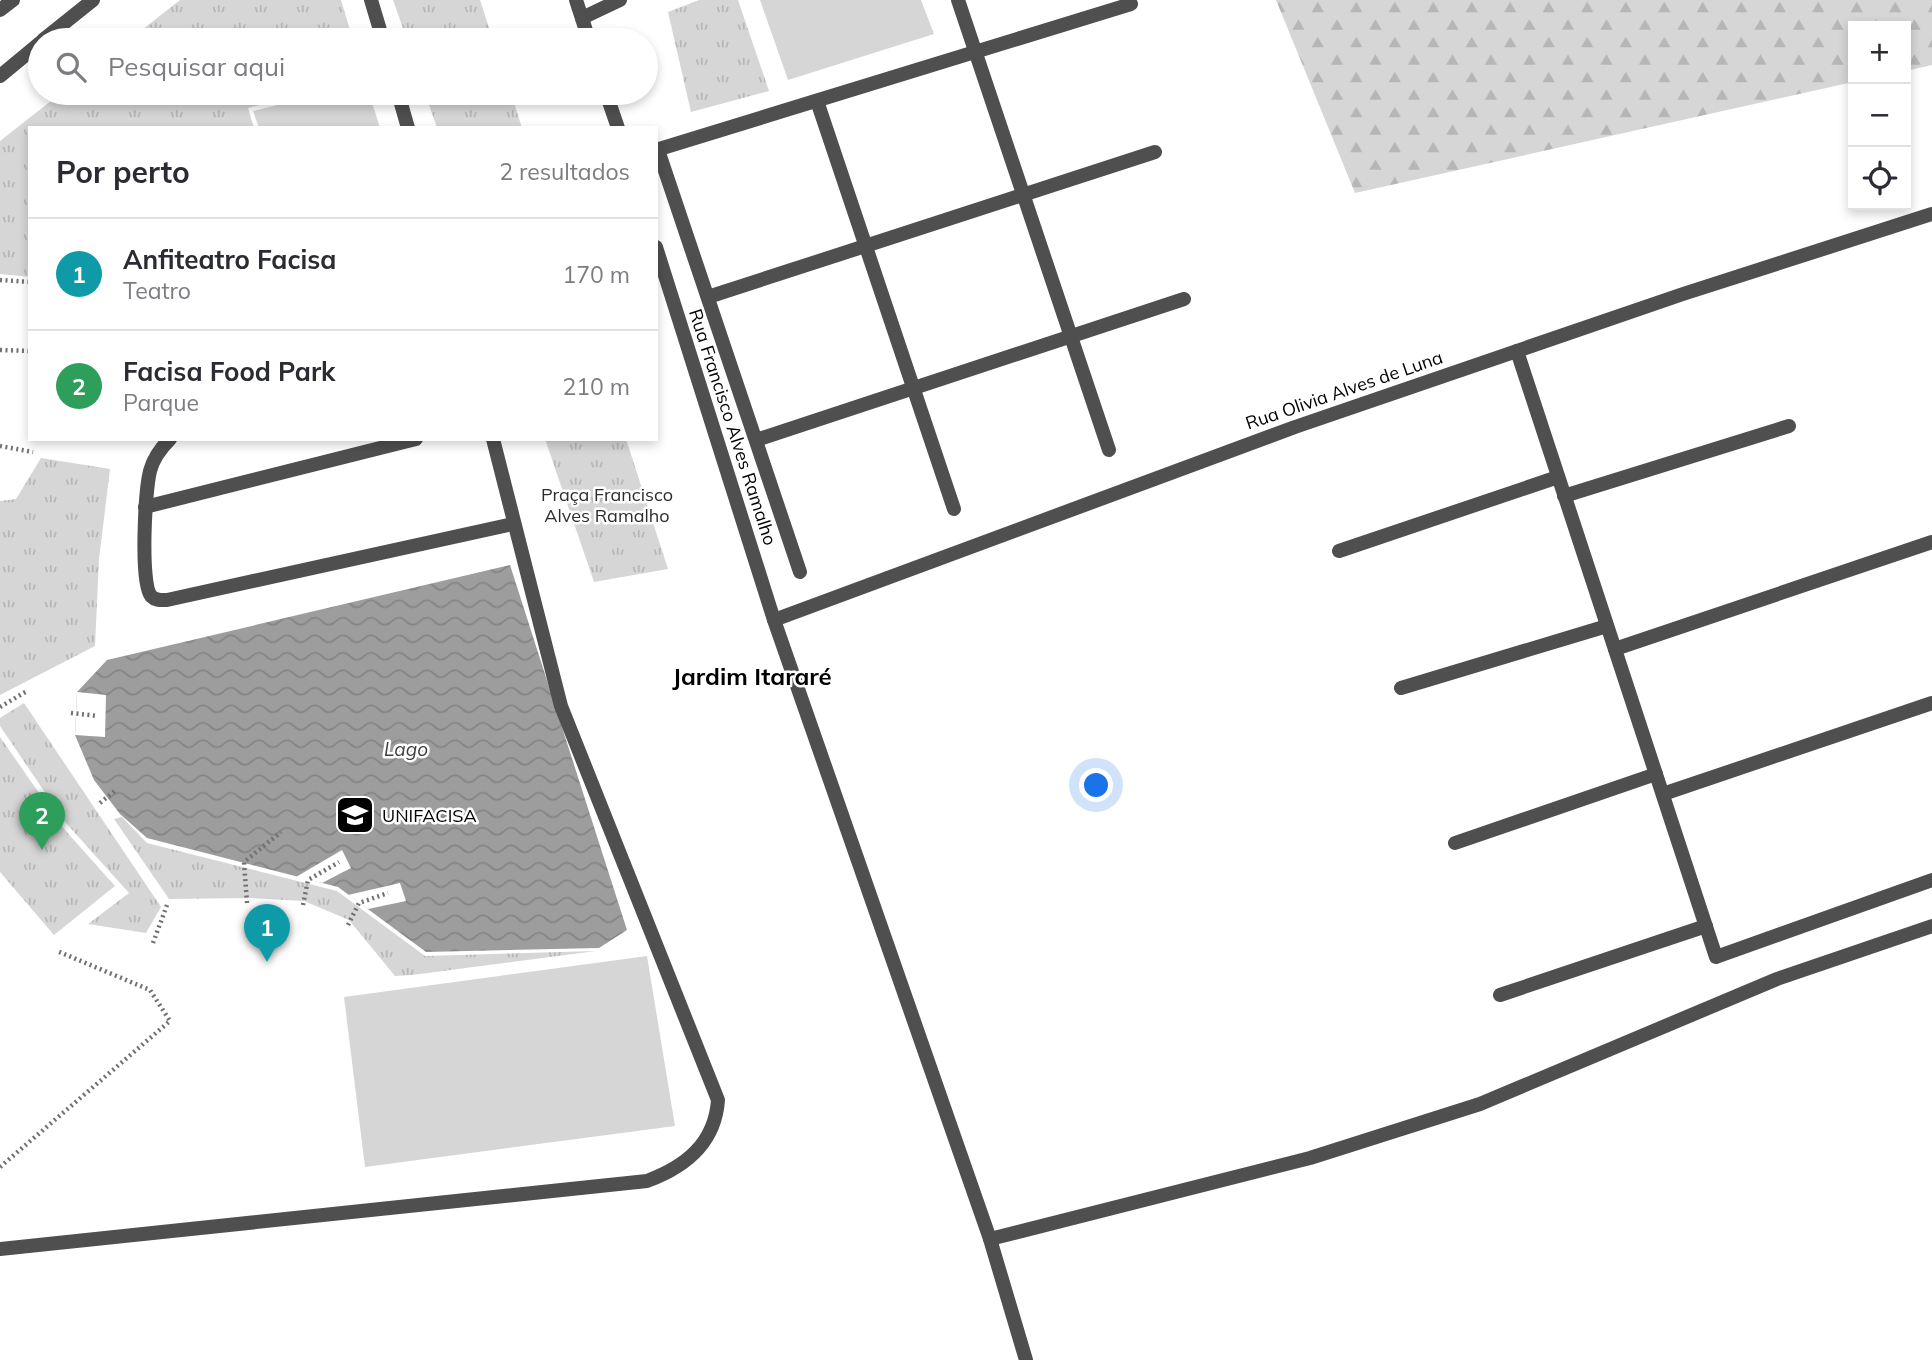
<!DOCTYPE html>
<html lang="pt">
<meta charset="utf-8">
<style>
:root{--surface:#fff;--page:#f2f2f3;--text:#2b2b33;--muted:#7c7c81;--line:#e1e1e2;--accent:#ea580c}
body{margin:0;font-family:Mulish,sans-serif;background:var(--page);color:var(--text)}
.controls{position:absolute;right:21px;top:21px;display:grid;overflow:hidden;border-radius:0px;box-shadow:0 4px 10px #0003}
.controls button{width:63px;height:63px;display:grid;place-items:center;padding:0;border:0;border-bottom:2px solid var(--line);background:var(--surface);color:var(--text);font:35px sans-serif}
.you{position:absolute;left:1097px;top:786px;width:24px;height:24px;margin:-18px;border:5px solid #fff;border-radius:50%;background:#1a73e8;box-shadow:0 0 0 10px #1a73e833}
.badge{display:grid;place-items:center;width:46px;height:46px;border-radius:50%;background:var(--accent);color:#fff;font-size:23px;font-weight:700}
.pin{position:absolute;translate:-50% -58px;filter:drop-shadow(0 2px 4px #0008)}
.pin::after{content:'';position:absolute;top:37px;width:24px;height:21px;background:inherit;clip-path:polygon(0 0,100% 0,50% 100%)}
.list{margin:0;padding:0;list-style:none}
h2{display:flex;justify-content:space-between;align-items:center;height:91px;margin:0;padding:0 28px;font-size:30px}
h2 small{font-size:23px;font-weight:400;color:var(--muted)}
.list li{display:grid;grid-template-columns:46px 1fr auto;gap:21px;align-items:center;box-sizing:border-box;height:112px;padding:0 28px;border-top:2px solid var(--line)}
.list b{display:block;font-size:26px;white-space:nowrap}
.list p{margin:0;font-size:23px;white-space:nowrap;color:var(--muted)}
.list em{font-size:23px;font-style:normal;color:var(--muted)}
.icon{flex:none;width:38px;height:38px;fill:none;stroke:currentColor;stroke-width:2;stroke-linecap:round;stroke-linejoin:round}
.map{position:relative;flex:none;width:1932px;height:1360px;overflow:hidden}
.search{position:absolute;background:var(--surface);box-shadow:0 4px 10px #0003;left:28px;top:28px;width:630px;height:77px;display:flex;align-items:center;gap:18px;box-sizing:border-box;padding:0 24px;border-radius:38px;color:var(--muted);font-size:26px}
.panel{position:absolute;background:var(--surface);box-shadow:0 4px 10px #0003;left:28px;top:126px;width:630px;height:315px;border-radius:0px}
.map>svg:first-child{display:block}
.grass{fill:url(#grass-tufts)}
.forest{fill:url(#forest-firs)}
.pitch{fill:#d6d6d6}
.water{fill:url(#water-waves)}
.pier{fill:#fff}
.lines{fill:none;stroke-linecap:round;stroke-linejoin:round}
.path{stroke:#717171;stroke-width:4.5;stroke-dasharray:2 3.5;stroke-linecap:butt}
.service{stroke:#4f4f4f;stroke-width:14}
.minor{stroke:#4f4f4f;stroke-width:14}
.tertiary{stroke:#4f4f4f;stroke-width:14}
.labels{text-anchor:middle;dominant-baseline:central;stroke-width:5;stroke-linejoin:round;paint-order:stroke}
.street-label{font-size:18px;fill:#000;stroke:#fff}
.park-label{font-size:18px;fill:#2d2d2d;stroke:#fff}
.poi-label{font-size:18px;fill:#000;stroke:#fff;text-anchor:start}
.water-label{font-size:19px;font-style:italic;fill:#3e3e3e;stroke:#fff}
.district-label{font-size:24px;font-weight:bold;fill:#000;stroke:#fff}
</style>
<div class="map">
<svg width="1932" height="1360" viewBox="0 0 1932 1360">
<defs>
<pattern id="grass-tufts" width="24" height="20" patternUnits="userSpaceOnUse" patternTransform="scale(1.75)"><rect width="24" height="20" fill="#d6d6d6"/><path d="M3 7l-1-3M5 7V3M7 7l1-3M15 17l-1-3M17 17v-4M19 17l1-3" fill="none" stroke="#b6b6b6"/></pattern>
<pattern id="forest-firs" width="22" height="20" patternUnits="userSpaceOnUse" patternTransform="scale(1.75)"><rect width="22" height="20" fill="#d6d6d6"/><path d="M5 1l3.5 6h-7zM16 11l3.5 6h-7z" fill="#b6b6b6"/></pattern>
<pattern id="water-waves" width="16" height="10" patternUnits="userSpaceOnUse" patternTransform="scale(1.75)"><rect width="16" height="10" fill="#9d9d9d"/><path d="M0 5q4-4 8 0t8 0" fill="none" stroke="#858585"/></pattern>
</defs>
<rect width="100%" height="100%" fill="#fff"/>
<g class="grass">
<path d="M180,0H341L353,40H129Z"/>
<path d="M393,0H480L493,40H407Z"/>
<path d="M699,0H738L769,91L691,112L668,12Z"/>
<path d="M61,93H307L248,108L254,128H30V277L0,274V141Z"/>
<path d="M425,93H511L522,128H437Z"/>
<path d="M545,439H626L668,569L594,582Z"/>
<path d="M41,458L110,469L99,559L95,646L0,695V501L16,499Z"/>
<path d="M24,703L161,907L146,933L88,924L129,893L65,822L0,726V718Z"/>
<path d="M0,737L64,829L115,886L54,935L0,872Z"/>
<path d="M122,817L147,843L337,891L425,956L596,951L412,975L395,976L349,920L304,901L248,898L169,899L114,819Z"/>
</g>
<path class="forest" d="M1276,0H1932V65L1906,71V26H1853V82L1355,193Z"/>
<g class="pitch">
<path d="M760,0H921L934,34L788,80Z"/>
<path d="M327,93H369L380,128H259L253,111Z"/>
<path d="M647,956L675,1126L365,1167L344,997Z"/>
</g>
<path class="water" d="M510,565L627,930L599,948L426,952L338,887L147,838L120,814L94,780L75,735L77,692L107,660Z"/>
<g class="pier">
<path d="M77,692L106,695L105,737L75,735Z"/>
<path d="M342,850L351,868L322,883L296,877Z"/>
<path d="M400,883L406,901L368,909L348,895Z"/>
</g>
<g class="lines">
<g class="path">
<path d="M0,280L30,282"/>
<path d="M0,350L30,351"/>
<path d="M0,446L33,452"/>
<path d="M0,707L27,691"/>
<path d="M71,713L98,716"/>
<path d="M100,803L116,790"/>
<path d="M247,903L244,862L281,832"/>
<path d="M303,905L308,880L339,862"/>
<path d="M348,925L359,903L388,893"/>
<path d="M153,943L167,905"/>
<path d="M0,1167L170,1021L150,990L57,951"/>
</g>
<g class="service">
<path d="M371,0L383,40"/>
<path d="M43,40L93,0"/>
<path d="M0,76L40,43"/>
<path d="M398,93L408,128"/>
<path d="M170,439C161,448 153,459 150,471C145,491 140,583 151,596C156,601 161,600 167,600L513,524"/>
<path d="M145,507L416,439"/>
<path d="M0,1249L647,1181C685,1167 715,1144 718,1100L561,706L493,439"/>
</g>
<g class="minor">
<path d="M576,0L589,40"/>
<path d="M958,0L1109,450"/>
<path d="M0,10L13,0"/>
<path d="M582,18L620,0"/>
<path d="M606,93L618,128"/>
<path d="M817,101L954,509"/>
<path d="M656,150L1131,4"/>
<path d="M658,150L800,572"/>
<path d="M656,247L774,620L1295,427L1683,294L1932,214"/>
<path d="M708,297L1155,152"/>
<path d="M1517,351L1716,957L1932,880"/>
<path d="M756,440L1184,299"/>
<path d="M1564,496L1789,426"/>
<path d="M1339,551L1558,477"/>
<path d="M1615,649L1932,542"/>
<path d="M1401,688L1607,626"/>
<path d="M1663,794L1932,703"/>
<path d="M1455,843L1656,774"/>
<path d="M1500,995L1706,926"/>
<path d="M990,1239L1310,1158L1480,1104L1777,979L1932,926"/>
</g>
<path class="tertiary" d="M774,620L990,1239L1026,1360"/>
</g>
<defs>
<symbol id="university-square" viewBox="-11 -11 22 22"><rect x="-9" y="-9" width="18" height="18" rx="4" fill="#000" stroke="#fff"/><path d="M0-5L7-2L0 1L-7-2ZM-4 1L0 2.5L4 1V4Q0 6-4 4Z" fill="#fff"/></symbol>
</defs>
<g fill-rule="evenodd">
<use href="#university-square" x="333" y="793" width="44" height="44"/>
</g>
<g class="labels">
<g class="street-label">
<text transform="translate(1344 390) rotate(-19)">Rua Olivia Alves de Luna</text>
<text transform="translate(733 427) rotate(72)">Rua Francisco Alves Ramalho</text>
</g>
<g class="park-label">
<text x="607" y="494">Praça Francisco<tspan x="607" dy="21">Alves Ramalho</tspan></text>
</g>
<g class="poi-label">
<text x="382" y="815">UNIFACISA</text>
</g>
<g class="water-label">
<text x="406" y="749">Lago</text>
</g>
<g class="district-label">
<text x="752" y="676">Jardim Itararé</text>
</g>
</g>
</svg>
<div class="controls">
<button>+</button>
<button>−</button>
<button><svg class="icon" aria-label="locate" viewBox="0 0 24 24"><circle cx="12" cy="12" r="6"/><path d="M12 2v4M12 18v4M2 12h4M18 12h4"/></svg></button>
</div>
<div class="you"></div>
<div class="pin badge" style="left:267px;top:962px;background:#0f9aa8">1</div>
<div class="pin badge" style="left:42px;top:850px;background:#2e9e5b">2</div>
<div class="search"><svg class="icon" aria-label="search" viewBox="0 0 24 24"><circle cx="10" cy="10" r="6"/><path d="M15 15l6 6"/></svg>Pesquisar aqui</div>
<section class="panel">
<h2>Por perto<small>2 resultados</small></h2>
<ul class="list">
<li><span class="badge" style="background:#0f9aa8">1</span><div><b>Anfiteatro Facisa</b><p>Teatro</p></div><em>170 m</em></li>
<li><span class="badge" style="background:#2e9e5b">2</span><div><b>Facisa Food Park</b><p>Parque</p></div><em>210 m</em></li>
</ul>
</section>
</div>
